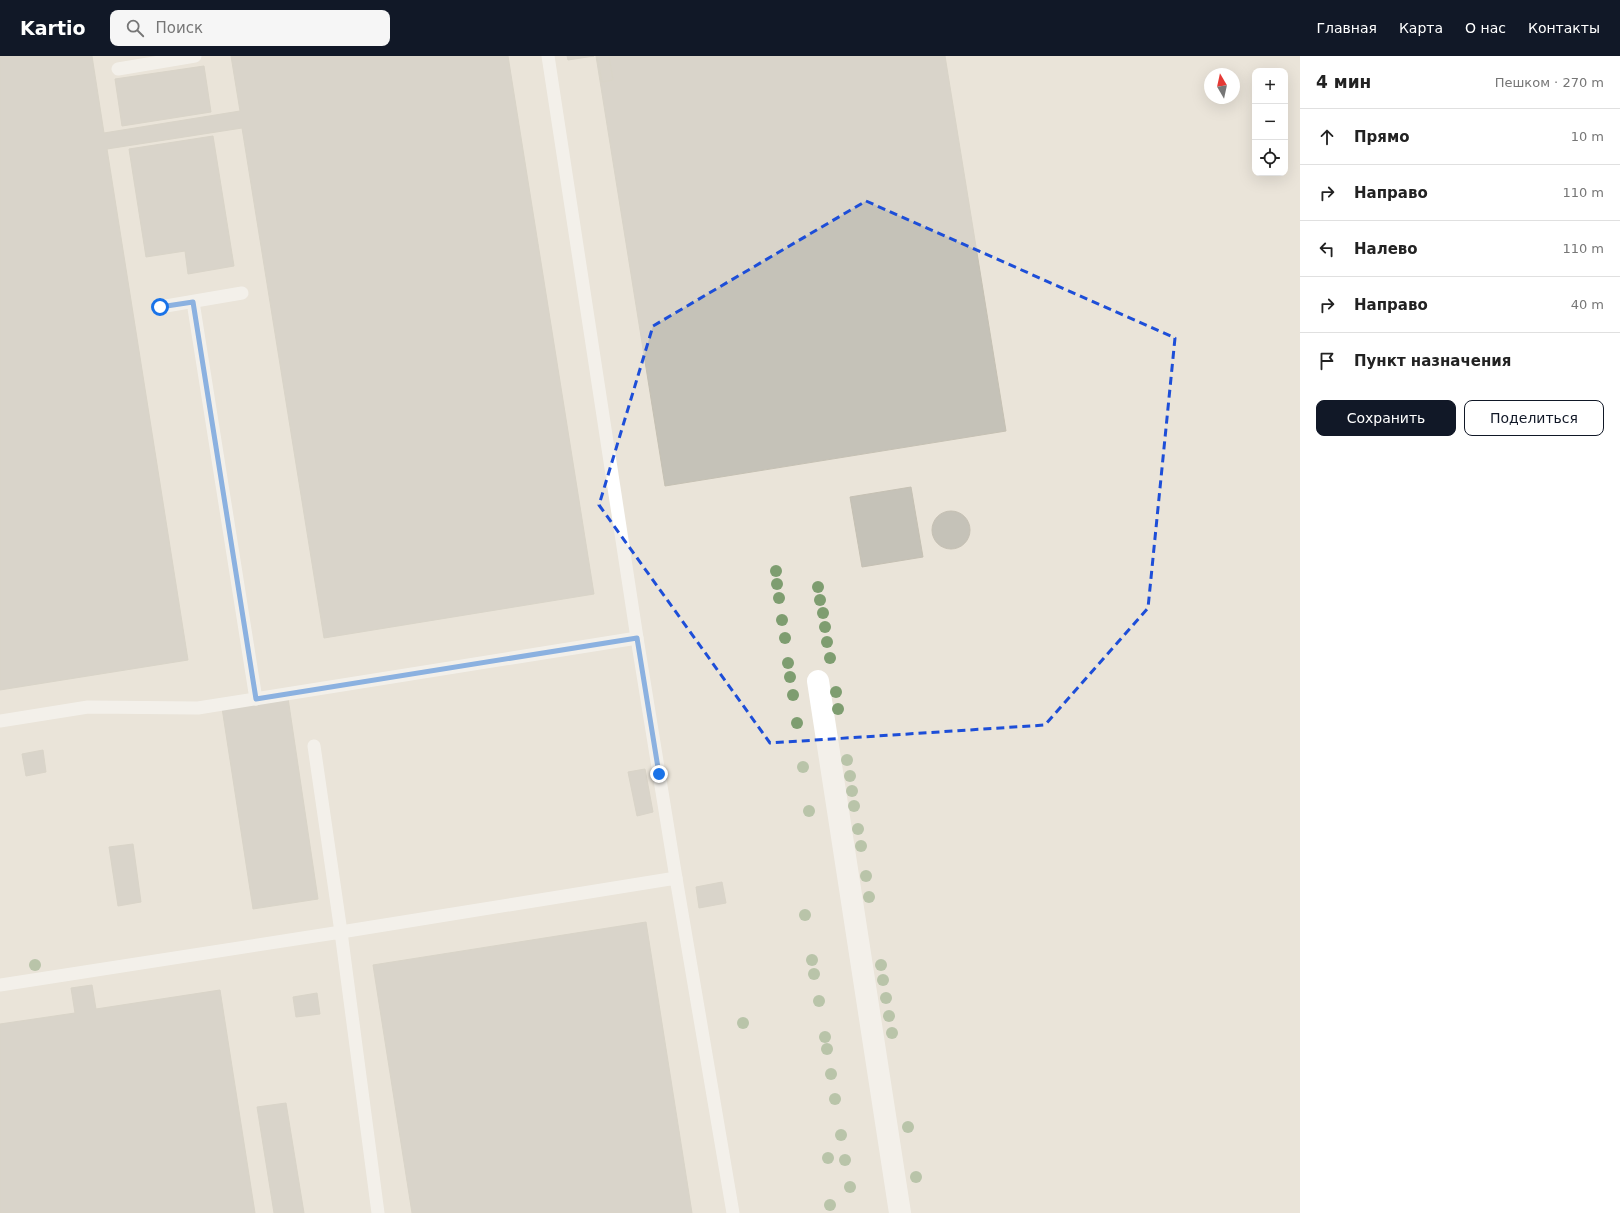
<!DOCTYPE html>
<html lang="ru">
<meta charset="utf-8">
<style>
:root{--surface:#fff;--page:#f6f6f6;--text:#222;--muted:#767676;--line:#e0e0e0;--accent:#111827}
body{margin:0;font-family:"DejaVu Sans",sans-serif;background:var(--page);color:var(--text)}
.controls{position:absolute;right:12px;top:12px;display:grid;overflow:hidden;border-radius:8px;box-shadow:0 4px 16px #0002}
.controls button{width:36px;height:36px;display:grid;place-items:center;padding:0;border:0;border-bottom:1px solid var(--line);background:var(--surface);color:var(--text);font:20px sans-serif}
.compass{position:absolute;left:1204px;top:12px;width:36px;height:36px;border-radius:50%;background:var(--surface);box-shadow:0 4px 16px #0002;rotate:351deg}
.stop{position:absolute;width:12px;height:12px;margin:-9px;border:3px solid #1a73e8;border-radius:50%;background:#fff}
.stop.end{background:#1a73e8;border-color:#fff;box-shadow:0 1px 4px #0008}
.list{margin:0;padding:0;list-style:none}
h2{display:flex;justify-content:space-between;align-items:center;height:52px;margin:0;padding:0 16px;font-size:17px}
h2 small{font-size:13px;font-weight:400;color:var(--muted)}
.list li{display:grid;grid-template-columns:26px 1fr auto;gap:12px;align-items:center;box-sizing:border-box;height:56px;padding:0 16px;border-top:1px solid var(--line)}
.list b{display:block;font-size:15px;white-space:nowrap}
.list em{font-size:13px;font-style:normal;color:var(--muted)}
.actions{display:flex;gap:8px;padding:12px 16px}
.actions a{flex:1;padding:9px 0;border:1px solid var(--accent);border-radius:8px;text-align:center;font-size:14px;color:var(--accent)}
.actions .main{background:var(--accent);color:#fff}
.icon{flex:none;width:22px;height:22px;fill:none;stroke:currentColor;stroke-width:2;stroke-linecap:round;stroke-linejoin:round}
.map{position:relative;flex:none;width:1300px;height:1157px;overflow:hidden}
header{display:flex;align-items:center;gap:24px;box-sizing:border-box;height:56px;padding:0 20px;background:var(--accent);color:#fff}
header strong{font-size:19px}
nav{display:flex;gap:22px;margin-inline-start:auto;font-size:14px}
.search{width:280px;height:36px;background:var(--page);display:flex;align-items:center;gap:10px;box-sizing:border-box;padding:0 14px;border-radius:8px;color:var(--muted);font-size:15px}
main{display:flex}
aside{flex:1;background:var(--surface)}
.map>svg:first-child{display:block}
.building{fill:#c5c2b8;stroke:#c5c0b3}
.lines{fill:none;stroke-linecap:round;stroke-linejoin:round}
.service{stroke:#fff;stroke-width:13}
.minor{stroke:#fff;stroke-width:22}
.tree{fill:#7e9d70}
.route{stroke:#1a73e8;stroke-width:5}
.marked{fill:none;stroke:#1d4ed8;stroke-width:3;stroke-dasharray:8 5;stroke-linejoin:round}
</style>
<header>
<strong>Kartio</strong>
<div class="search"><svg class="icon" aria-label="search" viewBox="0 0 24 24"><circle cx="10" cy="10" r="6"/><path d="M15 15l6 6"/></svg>Поиск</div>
<nav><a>Главная</a><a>Карта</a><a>О нас</a><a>Контакты</a></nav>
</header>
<main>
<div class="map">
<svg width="1300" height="1157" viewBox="0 0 1300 1157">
<rect width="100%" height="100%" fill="#eae4d9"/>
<g class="building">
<path d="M0,0H92L104,77L240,55L231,0H508L594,538L324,582L242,72L107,93L188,604L0,634Z"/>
<path d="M567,0H594L568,4Z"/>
<path d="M596,0H945L1006,375L665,430Z"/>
<path d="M597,0H609L613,24L602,26Z"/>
<path d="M204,10L211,56L122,70L115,23Z"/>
<path d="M213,80L234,210L188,218L185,195L146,201L129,93Z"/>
<path d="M911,431L923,501L862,511L850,441Z"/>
<circle cx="951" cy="474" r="19"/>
<path d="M288,642L318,843L253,853L222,652Z"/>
<path d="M43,694L46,716L26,720L22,698Z"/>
<path d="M645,713L653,756L637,760L628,716Z"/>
<path d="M133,788L141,846L118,850L109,791Z"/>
<path d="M722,826L726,847L699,852L696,831Z"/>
<path d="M646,866L692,1157H412L373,909Z"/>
<path d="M92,929L96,953L220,934L255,1157H0V968L75,957L71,932Z"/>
<path d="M317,937L320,958L296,961L293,941Z"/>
<path d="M286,1047L304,1157H274L257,1051Z"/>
</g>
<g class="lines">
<g class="service">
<path d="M548,0L637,582L676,822"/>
<path d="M118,13L195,0"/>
<path d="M193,246L256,643"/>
<path d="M160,251L242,237"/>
<path d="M0,665L88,651L198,652L637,582"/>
<path d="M314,690L341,876L676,822L733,1157"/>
<path d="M0,929L341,876L378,1157"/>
</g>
<path class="minor" d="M818,625L900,1157"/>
</g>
<g class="tree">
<circle cx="776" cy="515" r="6"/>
<circle cx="777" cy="528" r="6"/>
<circle cx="818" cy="531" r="6"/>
<circle cx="779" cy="542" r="6"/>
<circle cx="820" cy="544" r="6"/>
<circle cx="823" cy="557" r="6"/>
<circle cx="782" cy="564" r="6"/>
<circle cx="825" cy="571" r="6"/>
<circle cx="785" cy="582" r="6"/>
<circle cx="827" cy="586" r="6"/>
<circle cx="830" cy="602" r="6"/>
<circle cx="788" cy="607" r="6"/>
<circle cx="790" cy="621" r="6"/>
<circle cx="836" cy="636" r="6"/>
<circle cx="793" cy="639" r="6"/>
<circle cx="838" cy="653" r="6"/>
<circle cx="797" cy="667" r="6"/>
<circle cx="847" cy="704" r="6"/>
<circle cx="803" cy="711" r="6"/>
<circle cx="850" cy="720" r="6"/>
<circle cx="852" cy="735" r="6"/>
<circle cx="854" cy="750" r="6"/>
<circle cx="809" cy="755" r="6"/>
<circle cx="858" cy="773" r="6"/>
<circle cx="861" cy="790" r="6"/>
<circle cx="866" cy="820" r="6"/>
<circle cx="869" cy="841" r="6"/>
<circle cx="805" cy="859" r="6"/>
<circle cx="812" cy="904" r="6"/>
<circle cx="35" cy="909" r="6"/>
<circle cx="881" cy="909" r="6"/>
<circle cx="814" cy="918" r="6"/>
<circle cx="883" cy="924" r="6"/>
<circle cx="886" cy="942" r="6"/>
<circle cx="819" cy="945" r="6"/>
<circle cx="889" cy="960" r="6"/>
<circle cx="743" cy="967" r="6"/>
<circle cx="892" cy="977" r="6"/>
<circle cx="825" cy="981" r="6"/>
<circle cx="827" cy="993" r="6"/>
<circle cx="831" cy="1018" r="6"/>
<circle cx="835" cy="1043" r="6"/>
<circle cx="908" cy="1071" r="6"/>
<circle cx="841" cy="1079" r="6"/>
<circle cx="828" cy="1102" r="6"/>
<circle cx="845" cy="1104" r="6"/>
<circle cx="916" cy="1121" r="6"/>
<circle cx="850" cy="1131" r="6"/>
<circle cx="830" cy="1149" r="6"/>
</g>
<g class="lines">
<path class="route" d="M160,251L193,246L256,643L637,582L659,718"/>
</g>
<path d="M0 0H1300V1157H0ZM866,145L1175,282L1148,552L1045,669L770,687L599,449L653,270Z" fill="#eae4d9" fill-opacity=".55" fill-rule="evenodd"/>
<path class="marked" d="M866,145L1175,282L1148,552L1045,669L770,687L599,449L653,270Z"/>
</svg>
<div class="controls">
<button>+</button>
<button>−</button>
<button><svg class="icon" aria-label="locate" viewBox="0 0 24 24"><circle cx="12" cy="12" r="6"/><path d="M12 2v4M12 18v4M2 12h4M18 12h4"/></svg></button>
</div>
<svg class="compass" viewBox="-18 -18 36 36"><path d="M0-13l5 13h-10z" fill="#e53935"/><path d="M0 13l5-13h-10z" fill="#767676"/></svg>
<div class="stop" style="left:160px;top:251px"></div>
<div class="stop end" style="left:659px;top:718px"></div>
</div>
<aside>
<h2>4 мин<small>Пешком · 270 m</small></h2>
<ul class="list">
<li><svg class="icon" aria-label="ahead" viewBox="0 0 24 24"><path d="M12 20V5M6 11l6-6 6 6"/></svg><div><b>Прямо</b></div><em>10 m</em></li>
<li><svg class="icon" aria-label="right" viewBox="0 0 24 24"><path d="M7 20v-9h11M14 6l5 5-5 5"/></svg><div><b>Направо</b></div><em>110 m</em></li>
<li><svg class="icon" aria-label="left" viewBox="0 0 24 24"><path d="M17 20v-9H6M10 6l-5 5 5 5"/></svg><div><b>Налево</b></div><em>110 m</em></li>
<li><svg class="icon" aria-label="right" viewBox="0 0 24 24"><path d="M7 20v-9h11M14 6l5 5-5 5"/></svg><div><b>Направо</b></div><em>40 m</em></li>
<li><svg class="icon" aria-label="arrive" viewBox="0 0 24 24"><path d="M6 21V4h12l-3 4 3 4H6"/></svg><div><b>Пункт назначения</b></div></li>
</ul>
<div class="actions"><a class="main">Сохранить</a><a>Поделиться</a></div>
</aside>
</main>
